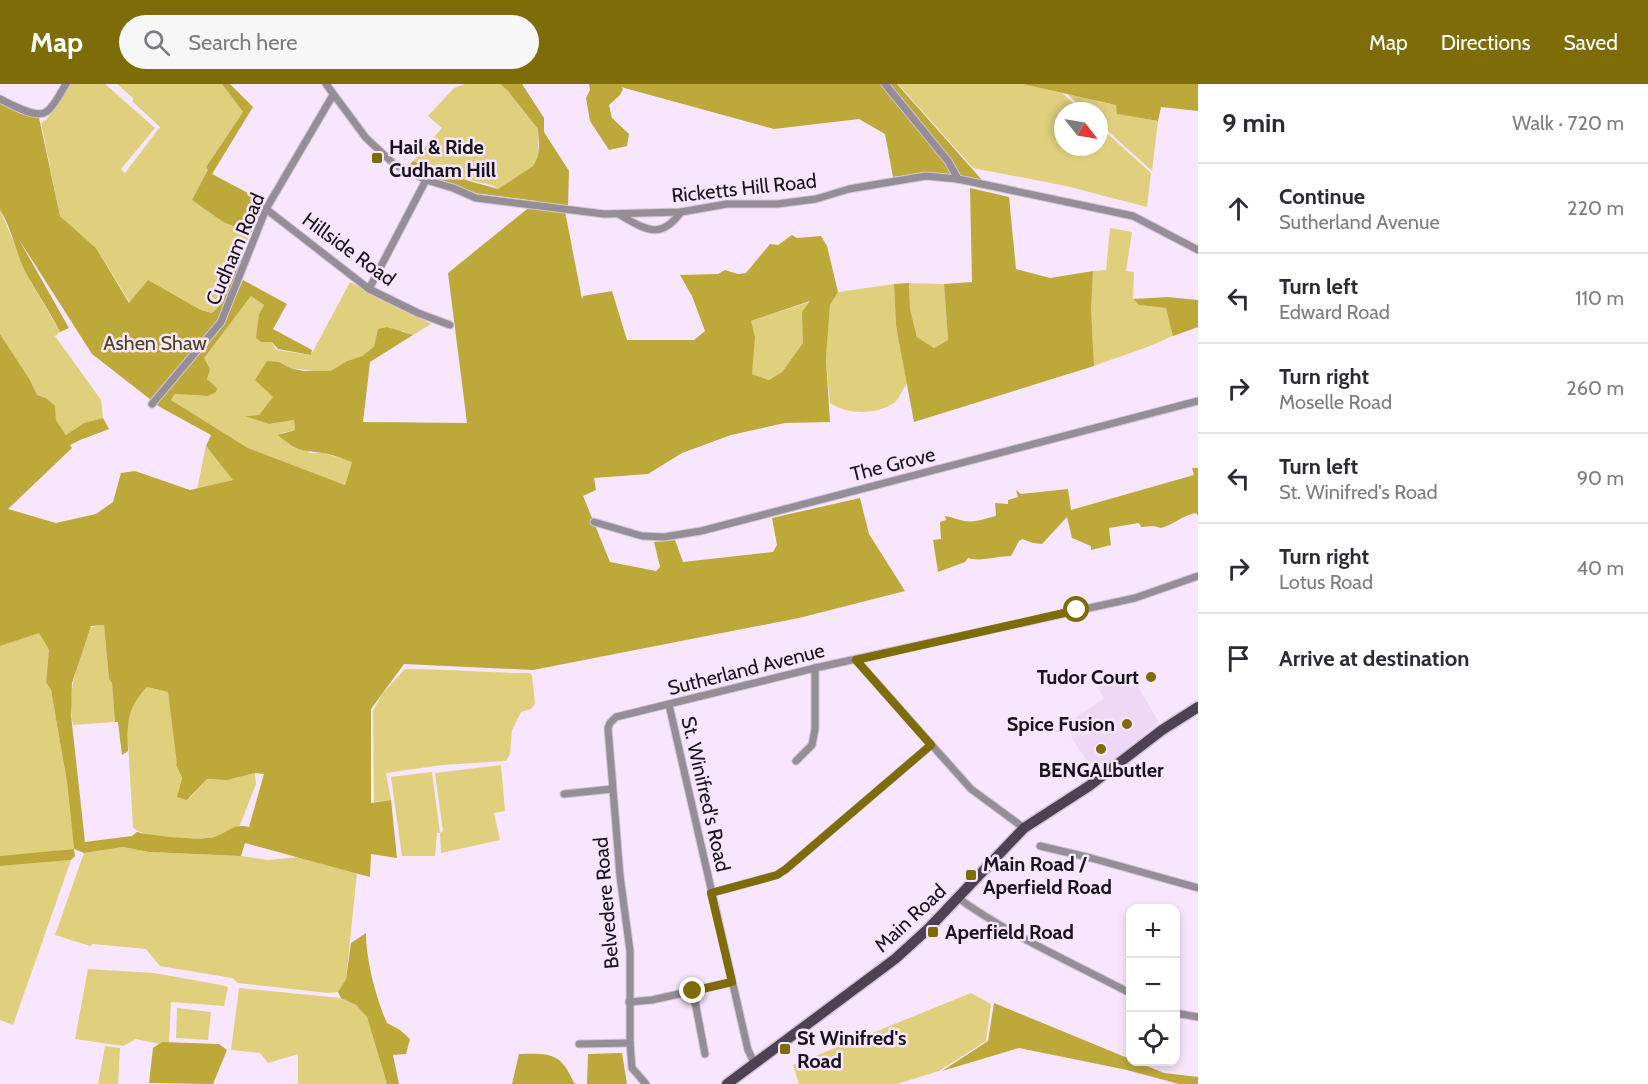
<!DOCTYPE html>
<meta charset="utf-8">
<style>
:root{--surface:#fff;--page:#f7f7f7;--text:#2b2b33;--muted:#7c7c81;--line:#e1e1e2;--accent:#7d6c07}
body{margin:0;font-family:Cabin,sans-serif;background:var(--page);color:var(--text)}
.controls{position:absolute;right:18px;bottom:18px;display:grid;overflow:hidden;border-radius:12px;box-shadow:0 3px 9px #0003}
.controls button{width:54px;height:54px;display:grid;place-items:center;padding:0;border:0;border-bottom:2px solid var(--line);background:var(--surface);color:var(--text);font:30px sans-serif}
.compass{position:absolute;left:1054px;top:18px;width:54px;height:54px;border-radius:50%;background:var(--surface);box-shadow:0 3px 9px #0003;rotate:121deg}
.stop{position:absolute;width:18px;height:18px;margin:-14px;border:4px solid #7d6c07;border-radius:50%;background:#fff}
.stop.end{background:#7d6c07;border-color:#fff;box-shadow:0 2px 6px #0008}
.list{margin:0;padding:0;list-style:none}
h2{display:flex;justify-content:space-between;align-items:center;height:78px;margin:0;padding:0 24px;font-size:26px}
h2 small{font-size:20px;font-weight:400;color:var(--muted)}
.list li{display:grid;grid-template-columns:39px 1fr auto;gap:18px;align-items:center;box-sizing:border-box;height:90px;padding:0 24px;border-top:2px solid var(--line)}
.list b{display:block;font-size:22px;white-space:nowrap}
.list p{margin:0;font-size:20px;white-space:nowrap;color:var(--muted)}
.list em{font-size:20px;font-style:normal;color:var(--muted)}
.icon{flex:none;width:33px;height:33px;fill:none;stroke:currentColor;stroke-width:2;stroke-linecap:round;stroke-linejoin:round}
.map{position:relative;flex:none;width:1198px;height:1000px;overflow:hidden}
header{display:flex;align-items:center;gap:36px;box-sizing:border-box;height:84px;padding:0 30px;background:var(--accent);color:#fff}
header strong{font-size:28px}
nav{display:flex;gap:33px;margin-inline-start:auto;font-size:21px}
.search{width:420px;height:54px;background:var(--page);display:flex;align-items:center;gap:15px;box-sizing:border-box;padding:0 21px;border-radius:33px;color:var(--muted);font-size:22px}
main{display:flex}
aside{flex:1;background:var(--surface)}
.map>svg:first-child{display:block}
.built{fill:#eed8f6}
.green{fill:#e0d07e}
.forest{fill:#bda83a;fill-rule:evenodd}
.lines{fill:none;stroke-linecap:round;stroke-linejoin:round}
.street-casing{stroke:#d3c4d9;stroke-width:9}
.primary-casing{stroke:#d3c4d9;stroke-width:13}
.street{stroke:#958e97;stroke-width:7}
.primary{stroke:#4e4252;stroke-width:10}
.route{stroke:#7d6c07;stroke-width:8}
.poi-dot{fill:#7d6c07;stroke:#f7e6fd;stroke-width:2}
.labels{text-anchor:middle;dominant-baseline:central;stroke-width:5;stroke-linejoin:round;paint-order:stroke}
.poi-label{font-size:20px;font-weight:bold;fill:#19131b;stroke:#f7e6fd;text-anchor:start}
.street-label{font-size:20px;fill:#19131b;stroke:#f7e6fd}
.park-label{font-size:20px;fill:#4c4317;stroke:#f7e6fd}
</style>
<header>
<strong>Map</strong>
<div class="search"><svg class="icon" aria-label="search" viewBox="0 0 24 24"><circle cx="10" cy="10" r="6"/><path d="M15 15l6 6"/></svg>Search here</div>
<nav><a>Map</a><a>Directions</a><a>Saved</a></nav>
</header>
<main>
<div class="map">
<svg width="1198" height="1000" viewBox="0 0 1198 1000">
<rect width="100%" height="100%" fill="#f7e6fd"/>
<path class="built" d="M1111,588L1119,600L1131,592L1159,638L1096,690L1071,653L1082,646L1074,635L1104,614L1093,596Z"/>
<g class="green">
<path d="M71,0H105L155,44L121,85L125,89L160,43L133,18V14L117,0H222L243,28L206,83L209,86L192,116L223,138L251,149C247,156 245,164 240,171C237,175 233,177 231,182C221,201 232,213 212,229L201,226L148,196L130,219L96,164L60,132L41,39L47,35Z"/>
<path d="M465,0H500L507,6L538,45V72L533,82L498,105L492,101L455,93L413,77L442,44L428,32L454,4Z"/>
<path d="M898,0H1026L1062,9L1082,27H1063V63H1099V42L1151,89L1147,123L1066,102L973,84Z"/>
<path d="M1067,10L1116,21L1118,30L1158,37L1152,87L1099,39V27H1086Z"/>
<path d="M0,126L32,200L60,248L55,252L101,316L103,334L84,339L66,351L56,336L54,322L46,314L37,311L30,296L0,250Z"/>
<path d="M1110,144L1132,148L1126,187L1134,188L1133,215L1139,221L1166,224L1174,251C1149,264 1120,272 1094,282L1091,225H1089L1093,187L1106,186Z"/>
<path d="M350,198L431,240L413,251L402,247L362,272L347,277L330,289L290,284L279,278L255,296L274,313L259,331L247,332L269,340L294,336L295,346L282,349L310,369H324L352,378L345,401L248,364L171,316L175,310L208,312L217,304L207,295L203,274L251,212L264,221L259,230L261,258H272L276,266L311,271Z"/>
<path d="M909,199L944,200L948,256L934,264L917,253L910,225Z"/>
<path d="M894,200L896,242L907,299C903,305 899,315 894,319C876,331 848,331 830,319L826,275L830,221L838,208Z"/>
<path d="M812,217L804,247L803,259L782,288L769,296L752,290L751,237Z"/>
<path d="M206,362L234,396L197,405Z"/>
<path d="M104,541L109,595L112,598L115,638L73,641C66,604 79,577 91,543Z"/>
<path d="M39,548L49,566L46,597L51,606L67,698L74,765L0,773V562Z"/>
<path d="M405,585C446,585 487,589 529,589L532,591L535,620L531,625L521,628L512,646L510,670L506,677L442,681L386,689L391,716L374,718L373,627L382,610Z"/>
<path d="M147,603L168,608L178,682L188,716L207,695L227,696L255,689L256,700L240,741C231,745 220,753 210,754C194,755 143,756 133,743L127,641L134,616Z"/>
<path d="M501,681L505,727L494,729L500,756L441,769L440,749H437L435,772H402L391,693L432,688L440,749L443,747L435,689Z"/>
<path d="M123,763L149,768L241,772L268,776L300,773L357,789L346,895L338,908L328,909L238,899L232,894L160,882L146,865L93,860L90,862L55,851L84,769Z"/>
<path d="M71,776L13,941L0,936V782Z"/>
<path d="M88,885L154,889L221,901L228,903L224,922L171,918L169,958L159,960L136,955L123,962L75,955Z"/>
<path d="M239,904L341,914L356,921L367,933L387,1000H298V970L268,979L260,969L231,966Z"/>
<path d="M971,909L991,920L986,957L939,987L897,1000H799L793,981Z"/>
<path d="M177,924L211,928L208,956L176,954Z"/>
<path d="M105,962L120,964L118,1000H98Z"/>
</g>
<g class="forest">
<path d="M222,0H230L253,23L212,90L265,118L251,149L223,138L192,116L208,86L206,83L243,28Z"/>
<path d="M500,0H522L544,34V48L569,87L568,122H564L582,215L583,212L612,207L627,256H694L705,247L692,212L680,191L718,190L725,186L738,190L746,189L770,160L778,161L792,151L797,154L821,152L827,162L838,208L830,221L826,275L830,338L785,339L731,351L682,369L648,390L594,394L596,406L583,412L610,478L656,487L660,483L654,458L675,456L683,478L773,468L777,461L772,434L860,414L869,450L905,507L799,534L533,586L404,580L371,625V719L391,716L397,774L371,770L370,793L245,759L241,772L149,768L123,763L84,769L74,765L75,772L71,776L0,782V772L74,765L67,698L51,606L46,598L49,566L39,549L0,562V250L30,296L37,311L46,314L55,322L56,336L66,351L84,339L103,334L109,345L80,356L70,361L72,364L8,425L56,439L96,430L113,418L121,389L135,387L190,406L233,396L206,362L211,351L160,323L92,270L18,154L69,244L60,248C49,226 34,205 23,183C15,164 11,143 0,126V15L38,29L60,132L96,164L129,219L148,196L201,226L212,229C236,210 218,192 240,172L243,173L219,235L214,241L224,239L243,196L287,220L273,245L312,266L311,271L278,265L272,258H261L256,254L259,230L264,221L251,212L204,274L210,285L207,295L217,304L216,308L208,312L175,310L171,316L248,364L345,401L352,378C342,375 332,370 323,369C299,366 297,367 278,351L295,346L294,336L269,340L245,332L259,331L273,313L255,296L267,277L279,278L290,284L303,287H331L347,277L362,272L374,263L378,245L387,243L413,251L370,278L363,338L467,339L448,189L537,117L474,109L407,84L413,77L455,93L498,105L533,82L538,72L539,62L538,45L507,6ZM810,217L802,228L803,259L782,288L769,296L752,290L755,253L751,237ZM104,541L109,595L112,599L115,638H118L122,671L128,667C127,639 127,624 147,603L168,608L177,680H176L182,694L177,713L187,716L207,695L227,696L255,689L264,690L249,743C233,739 228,749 214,753C200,757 151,752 137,748L132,752L85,758L71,631L72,599L91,542Z"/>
<path d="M589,0H897L982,96L954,94L927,88L893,93L885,50L859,35L774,45L621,3L623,5L620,11L609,21L612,34L629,50L627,62L609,66L590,37L586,14L590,6Z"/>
<path d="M1023,0H1198V27L1161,23L1158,37L1117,30L1116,21Z"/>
<path d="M970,104L1009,113L1016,185L1050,194L1093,187L1091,224L1094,282L914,338L896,242L894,200L909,199L910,225L917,253L934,264L948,256L944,200L972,198Z"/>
<path d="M1167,213L1198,216V243L1173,252L1166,224L1139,221L1133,215Z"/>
<path d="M1192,384H1198V432L1196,429C1181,432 1175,440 1161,444L1154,442L1141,443L1139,439L1109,444L1111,461L1091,466V462L1072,454L1067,433L1042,460L1033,459L1022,455L1019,457L1011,472C997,472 981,478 968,474L965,478L938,488L933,456L941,455L940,438L946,436L945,432C952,433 958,436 965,437C976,439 986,434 996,432L995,419L1008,420V416L1018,413L1016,406L1021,410L1068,405L1071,426L1194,391Z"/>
<path d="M366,849C366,876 376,914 387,939L400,946L410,955L406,970L393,971L399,1000H387L367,933L356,921L341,914L338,908L346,895L351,859Z"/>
<path d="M994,919L1130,975V978H1137L1164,989L1198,993V1000H1179L1127,986L1019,964L942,987L988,957Z"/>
<path d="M162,958L219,960L227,966L213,1000L149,999L153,964Z"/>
<path d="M622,969L627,1000H587L588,970Z"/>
<path d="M519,970C549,969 561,968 574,999L577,1000H512Z"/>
</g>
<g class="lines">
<defs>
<g id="street">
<path d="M326,0L366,54L394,80L426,96L453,104L476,114L604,130L681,128L727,120H777L816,115L849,105L926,92L958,95L1133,132L1198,166"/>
<path d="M885,0L948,77L958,95"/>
<path d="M0,15C10,20 36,35 46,28C54,23 61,8 66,0"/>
<path d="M266,125L369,205L418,229L450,241"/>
<path d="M620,131C645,145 660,157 681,128"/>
<path d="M369,205L426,96"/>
<path d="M152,320L221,238L266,125L333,11"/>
<path d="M594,438L642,452L664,453L701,447L1198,317"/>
<path d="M856,576L971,705L1024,744"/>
<path d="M669,621L748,966L755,980"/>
<path d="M796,677L812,661L815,645V584"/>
<path d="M564,710L612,705"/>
<path d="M1040,762L1091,774L1198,804"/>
<path d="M711,809L777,791L786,785L931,661"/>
<path d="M958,814C1011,852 1073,879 1130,909"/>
<path d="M693,907L705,970"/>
<path d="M629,918L652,916L732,898"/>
<path d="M1176,929L1198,933"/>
<path d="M579,960L630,959"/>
<path d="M646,1000L632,984L630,959V867L620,792L608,644L610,639L616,633L815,584L1135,514L1198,492"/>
</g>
<path id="primary" d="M727,1000L895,875L928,845L1024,744L1089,702L1162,646L1198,623"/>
</defs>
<use href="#street" class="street-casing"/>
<use href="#primary" class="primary-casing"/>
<use href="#street" class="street"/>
<use href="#primary" class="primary"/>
</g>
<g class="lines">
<path class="route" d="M693,907L732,898L711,809L777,791L786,785L931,661L856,576L1077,526"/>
</g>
<g class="poi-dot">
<rect x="371" y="68" width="12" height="12" rx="3"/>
<circle cx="1151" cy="593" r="6"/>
<circle cx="1127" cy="640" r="6"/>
<circle cx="1101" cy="665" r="6"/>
<rect x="965" y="785" width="12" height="12" rx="3"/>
<rect x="927" y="842" width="12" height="12" rx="3"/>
<rect x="779" y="959" width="12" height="12" rx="3"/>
</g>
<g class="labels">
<g class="poi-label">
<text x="389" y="63">Hail &amp; Ride<tspan x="389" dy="23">Cudham Hill</tspan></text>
<text x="1139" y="593" text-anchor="end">Tudor Court</text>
<text x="1115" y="640" text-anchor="end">Spice Fusion</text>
<text x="1101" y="686" text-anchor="middle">BENGALbutler</text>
<text x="983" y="780">Main Road /<tspan x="983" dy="23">Aperfield Road</tspan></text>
<text x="945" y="848">Aperfield Road</text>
<text x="797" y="954">St Winifred's<tspan x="797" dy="23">Road</tspan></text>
</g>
<g class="street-label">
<text transform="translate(744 104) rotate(-6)">Ricketts Hill Road</text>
<text transform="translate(235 165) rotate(-67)">Cudham Road</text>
<text transform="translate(349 165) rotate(36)">Hillside Road</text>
<text transform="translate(893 380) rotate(-14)">The Grove</text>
<text transform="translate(746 585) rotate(-14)">Sutherland Avenue</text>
<text transform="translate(706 710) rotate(77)">St. Winifred's Road</text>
<text transform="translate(606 819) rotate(-95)">Belvedere Road</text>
<text transform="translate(910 834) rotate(-43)">Main Road</text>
</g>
<g class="park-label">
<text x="155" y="259">Ashen Shaw</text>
</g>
</g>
</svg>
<div class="controls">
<button>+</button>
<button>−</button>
<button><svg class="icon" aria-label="locate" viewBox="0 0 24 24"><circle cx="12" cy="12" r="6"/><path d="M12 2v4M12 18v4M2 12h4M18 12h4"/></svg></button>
</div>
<svg class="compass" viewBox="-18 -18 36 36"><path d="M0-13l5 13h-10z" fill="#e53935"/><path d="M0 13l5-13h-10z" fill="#7c7c81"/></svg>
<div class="stop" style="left:1077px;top:526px"></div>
<div class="stop end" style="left:693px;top:907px"></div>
</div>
<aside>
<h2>9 min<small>Walk · 720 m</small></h2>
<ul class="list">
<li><svg class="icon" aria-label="ahead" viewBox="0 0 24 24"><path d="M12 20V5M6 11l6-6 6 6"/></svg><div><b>Continue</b><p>Sutherland Avenue</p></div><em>220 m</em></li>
<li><svg class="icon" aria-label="left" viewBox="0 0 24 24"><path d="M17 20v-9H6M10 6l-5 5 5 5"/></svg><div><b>Turn left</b><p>Edward Road</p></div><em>110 m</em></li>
<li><svg class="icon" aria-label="right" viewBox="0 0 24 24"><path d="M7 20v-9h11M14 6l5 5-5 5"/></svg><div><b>Turn right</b><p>Moselle Road</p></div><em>260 m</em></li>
<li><svg class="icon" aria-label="left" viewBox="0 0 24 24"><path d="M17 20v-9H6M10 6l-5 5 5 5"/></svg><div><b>Turn left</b><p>St. Winifred's Road</p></div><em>90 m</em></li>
<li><svg class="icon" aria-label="right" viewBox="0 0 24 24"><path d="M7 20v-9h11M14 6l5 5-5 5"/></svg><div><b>Turn right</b><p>Lotus Road</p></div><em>40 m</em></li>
<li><svg class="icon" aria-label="arrive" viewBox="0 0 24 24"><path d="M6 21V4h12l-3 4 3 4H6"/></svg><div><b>Arrive at destination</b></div></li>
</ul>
</aside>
</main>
